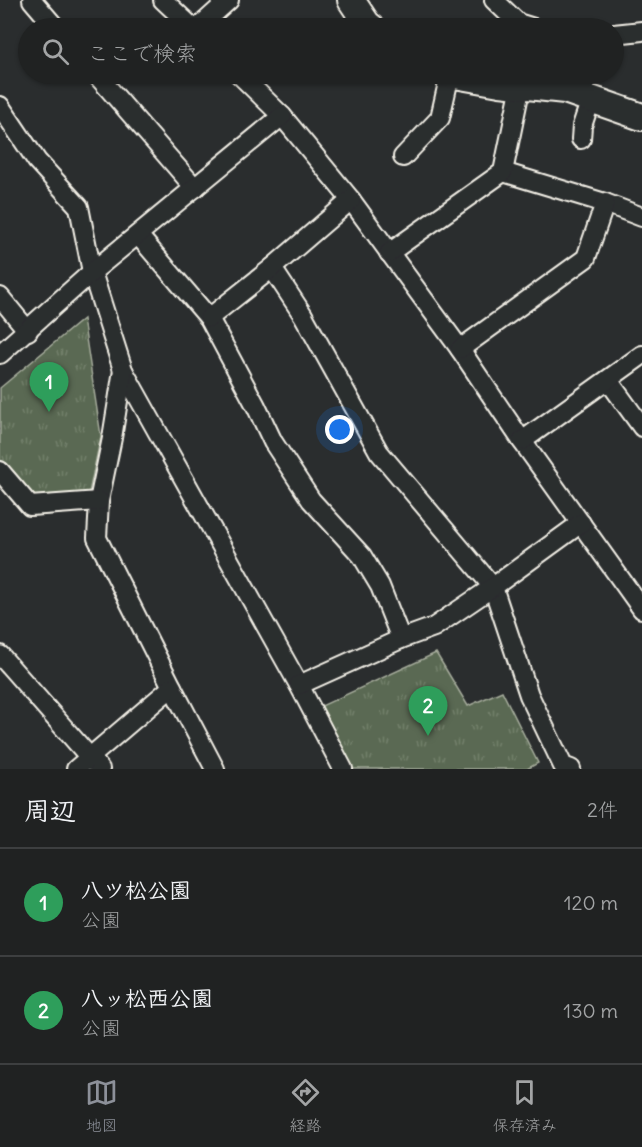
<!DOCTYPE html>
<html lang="ja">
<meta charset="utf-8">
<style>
:root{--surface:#202222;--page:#282a2a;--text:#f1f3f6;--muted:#a2a4a5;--line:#3d3f40;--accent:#8c9099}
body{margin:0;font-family:Delius,"Klee One",sans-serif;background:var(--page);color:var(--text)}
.you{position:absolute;left:340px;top:430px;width:21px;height:21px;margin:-15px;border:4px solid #fff;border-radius:50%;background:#1a73e8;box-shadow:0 0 0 9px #1a73e833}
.badge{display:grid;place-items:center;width:39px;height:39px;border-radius:50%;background:var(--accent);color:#fff;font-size:20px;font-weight:700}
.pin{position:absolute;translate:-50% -50px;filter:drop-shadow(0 2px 3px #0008)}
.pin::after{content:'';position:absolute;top:32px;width:21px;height:18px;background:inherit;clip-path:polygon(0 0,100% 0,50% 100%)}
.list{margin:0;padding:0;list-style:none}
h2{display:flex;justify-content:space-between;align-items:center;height:78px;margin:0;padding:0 24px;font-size:26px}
h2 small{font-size:20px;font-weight:400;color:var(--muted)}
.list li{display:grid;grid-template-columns:39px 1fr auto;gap:18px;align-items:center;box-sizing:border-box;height:108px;padding:0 24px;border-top:2px solid var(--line)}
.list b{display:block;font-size:22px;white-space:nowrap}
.list p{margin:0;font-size:20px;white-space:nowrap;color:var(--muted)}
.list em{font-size:20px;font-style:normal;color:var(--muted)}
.icon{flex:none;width:33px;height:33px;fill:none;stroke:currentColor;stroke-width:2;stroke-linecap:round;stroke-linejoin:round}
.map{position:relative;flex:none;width:642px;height:769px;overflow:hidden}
.search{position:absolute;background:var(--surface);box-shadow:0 2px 4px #0004;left:18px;right:18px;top:18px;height:66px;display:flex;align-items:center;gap:15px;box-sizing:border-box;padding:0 21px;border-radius:33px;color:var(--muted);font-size:22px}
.sheet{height:294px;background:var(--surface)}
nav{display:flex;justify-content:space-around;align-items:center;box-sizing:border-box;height:84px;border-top:2px solid var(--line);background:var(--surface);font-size:16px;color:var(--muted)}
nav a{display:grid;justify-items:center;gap:3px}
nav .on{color:var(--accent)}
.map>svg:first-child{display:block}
.park{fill:url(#park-tufts);stroke:#a7ad9d;stroke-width:1.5}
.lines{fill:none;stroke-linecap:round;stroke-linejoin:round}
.street-casing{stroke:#f4f1e8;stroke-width:22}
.secondary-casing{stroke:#f4f1e8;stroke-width:30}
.street{stroke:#2a2d2e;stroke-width:18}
.secondary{stroke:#2a2d2e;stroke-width:26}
</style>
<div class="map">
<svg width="642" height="769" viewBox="0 0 642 769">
<defs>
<pattern id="park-tufts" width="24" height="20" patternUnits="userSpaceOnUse" patternTransform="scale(1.5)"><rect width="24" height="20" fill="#5a6952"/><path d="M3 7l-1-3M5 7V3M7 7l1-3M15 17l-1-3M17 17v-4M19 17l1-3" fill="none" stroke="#727f6b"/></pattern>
</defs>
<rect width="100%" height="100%" fill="#2a2d2e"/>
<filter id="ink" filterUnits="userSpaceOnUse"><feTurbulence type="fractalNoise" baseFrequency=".0167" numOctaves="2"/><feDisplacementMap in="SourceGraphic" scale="12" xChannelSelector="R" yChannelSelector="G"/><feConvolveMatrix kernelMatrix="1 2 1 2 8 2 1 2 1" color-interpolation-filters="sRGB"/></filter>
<g filter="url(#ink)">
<g class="park">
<path d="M83,319L101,436L87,502L38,509L0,463V388Z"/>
<path d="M436,653L468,706L502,691L538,763L527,769H349L317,708Z"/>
</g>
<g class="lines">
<defs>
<g id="street">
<path d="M32,0L56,28"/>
<path d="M163,0L193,28"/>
<path d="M494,0L518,23L534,28"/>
<path d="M198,28L229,0"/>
<path d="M614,34L642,31"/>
<path d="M96,74L195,188"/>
<path d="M239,74L282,116L351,200L460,349L522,441L642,609"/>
<path d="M0,106L37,161L79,207L92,272L123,370L299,685L343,769"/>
<path d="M581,139L582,126L591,99"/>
<path d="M403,157L440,118L450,74"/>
<path d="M503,172L605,203L642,217"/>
<path d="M138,235L209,318L256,406L273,442L311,500L362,556L380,586L401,639"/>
<path d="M389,253L503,172L521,85"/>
<path d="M272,268L303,315L379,452L493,587L529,695L563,766L571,769"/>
<path d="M0,297L28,331"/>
<path d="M209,318L272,268L351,200"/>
<path d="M460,349L586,258L605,203"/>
<path d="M0,354L92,272L282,116"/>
<path d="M123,370L112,438L99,501L97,538L172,687L215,769"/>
<path d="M608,380L642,427"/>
<path d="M522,441L642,355"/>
<path d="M0,471L30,506L99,501"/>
<path d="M0,655L100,769"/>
<path d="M299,685L401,639L434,627L493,587L581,523"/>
<path d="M76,769L172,687"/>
</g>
<g id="secondary">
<path d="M351,0L367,24L372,28"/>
<path d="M449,74L500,83L565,90L642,117"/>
</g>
</defs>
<use href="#street" class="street-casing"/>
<use href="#secondary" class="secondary-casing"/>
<use href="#street" class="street"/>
<use href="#secondary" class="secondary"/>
</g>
</g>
</svg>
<div class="you"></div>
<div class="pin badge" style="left:49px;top:412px;background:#2e9e5b">1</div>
<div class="pin badge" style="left:428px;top:736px;background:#2e9e5b">2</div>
<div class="search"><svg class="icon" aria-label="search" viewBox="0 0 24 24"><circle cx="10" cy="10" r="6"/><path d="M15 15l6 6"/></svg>ここで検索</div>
</div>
<section class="sheet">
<h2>周辺<small>2件</small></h2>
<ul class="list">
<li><span class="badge" style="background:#2e9e5b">1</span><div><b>八ツ松公園</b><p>公園</p></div><em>120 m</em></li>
<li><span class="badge" style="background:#2e9e5b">2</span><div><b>八ッ松西公園</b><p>公園</p></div><em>130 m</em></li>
</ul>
</section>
<nav>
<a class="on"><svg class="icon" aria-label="map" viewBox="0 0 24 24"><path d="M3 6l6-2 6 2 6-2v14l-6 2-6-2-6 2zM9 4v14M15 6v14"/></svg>地図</a>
<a><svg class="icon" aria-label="directions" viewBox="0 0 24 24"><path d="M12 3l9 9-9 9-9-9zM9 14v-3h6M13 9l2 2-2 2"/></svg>経路</a>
<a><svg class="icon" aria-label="saved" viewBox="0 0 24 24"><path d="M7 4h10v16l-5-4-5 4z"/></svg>保存済み</a>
</nav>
